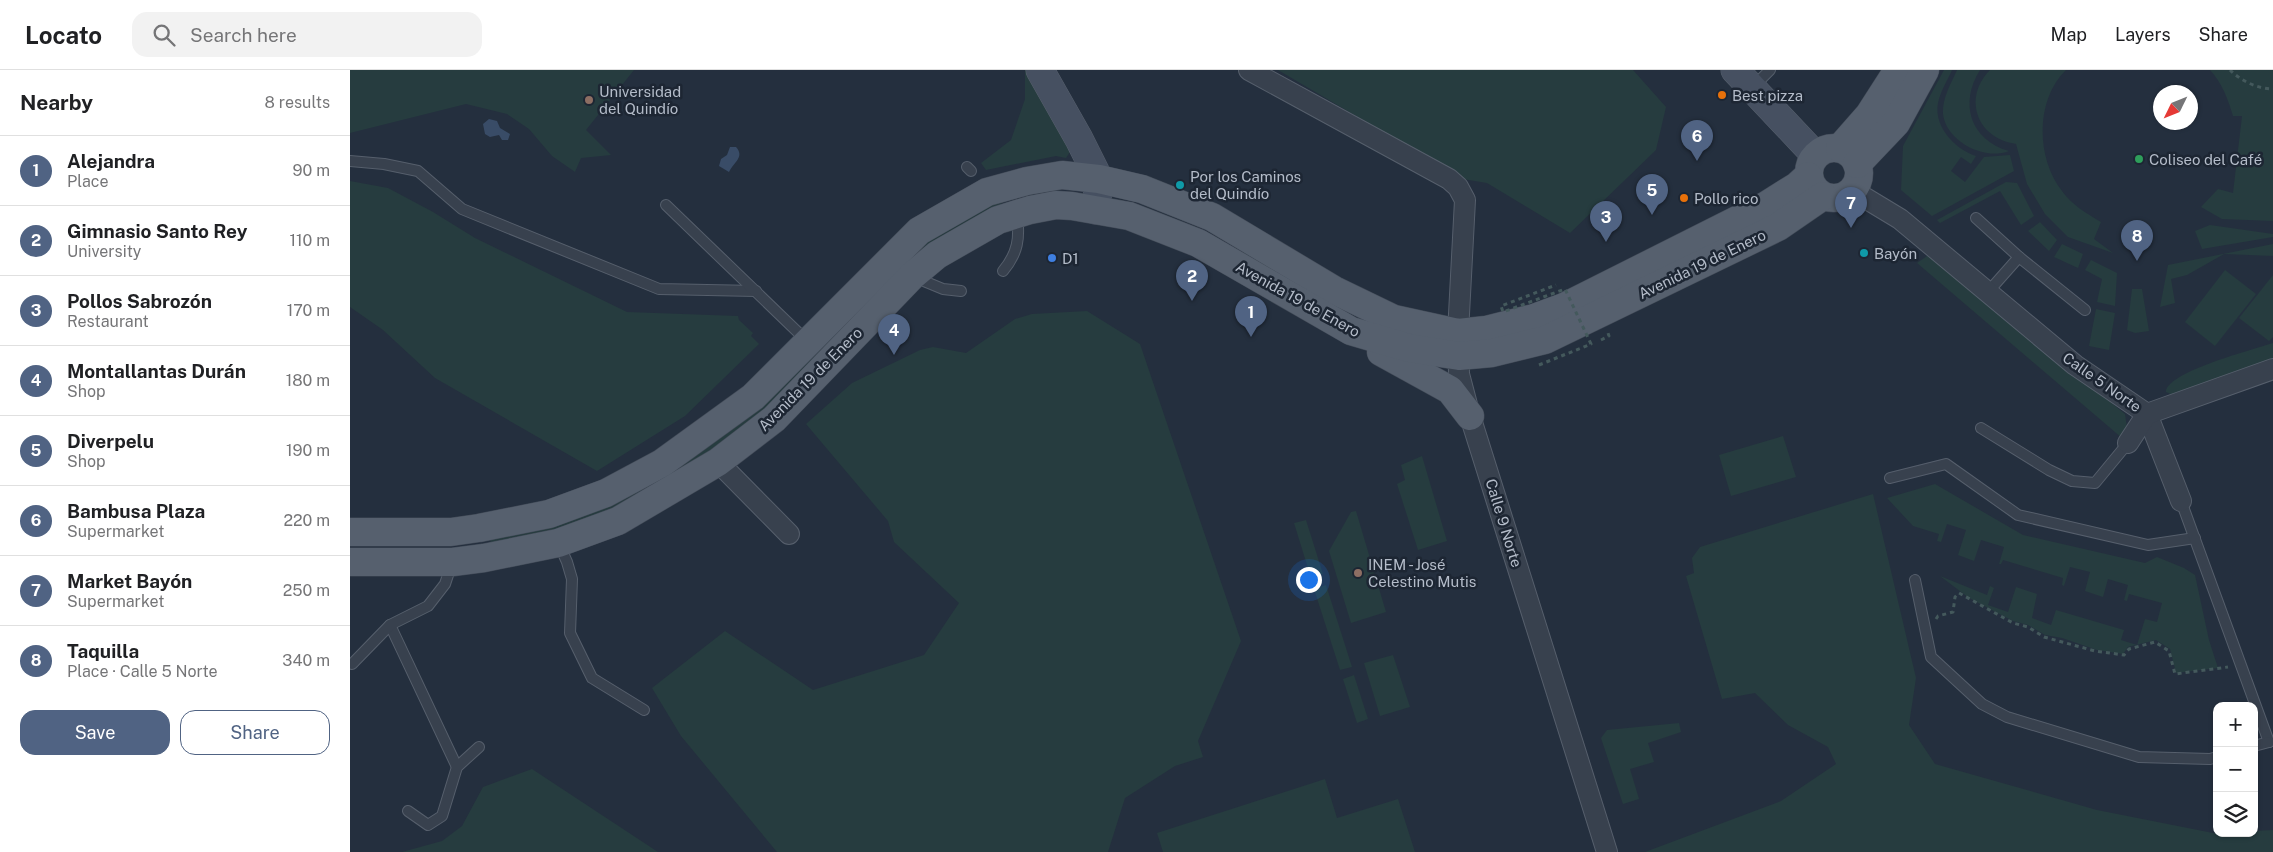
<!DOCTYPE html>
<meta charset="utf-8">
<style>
:root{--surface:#fff;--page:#f2f2f2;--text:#202124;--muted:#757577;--line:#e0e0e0;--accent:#506383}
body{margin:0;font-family:"Public Sans",sans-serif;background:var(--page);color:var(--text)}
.controls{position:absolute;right:15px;bottom:15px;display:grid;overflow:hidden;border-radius:10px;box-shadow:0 1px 4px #0004}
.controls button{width:45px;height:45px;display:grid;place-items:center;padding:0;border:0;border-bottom:1px solid var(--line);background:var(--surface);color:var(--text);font:25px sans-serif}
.compass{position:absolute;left:1803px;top:15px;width:45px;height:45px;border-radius:50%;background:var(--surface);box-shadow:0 1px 4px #0004;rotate:227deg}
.you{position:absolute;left:958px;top:509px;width:18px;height:18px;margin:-12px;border:4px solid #fff;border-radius:50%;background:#1a73e8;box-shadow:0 0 0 8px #1a73e833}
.badge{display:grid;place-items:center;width:32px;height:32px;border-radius:50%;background:var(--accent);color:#fff;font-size:16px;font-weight:700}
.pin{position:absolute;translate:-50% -41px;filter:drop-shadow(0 1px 2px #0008)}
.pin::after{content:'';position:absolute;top:26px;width:18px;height:15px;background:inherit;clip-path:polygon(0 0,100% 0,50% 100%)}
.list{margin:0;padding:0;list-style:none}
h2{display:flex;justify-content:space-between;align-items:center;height:65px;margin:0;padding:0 20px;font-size:21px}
h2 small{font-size:16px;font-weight:400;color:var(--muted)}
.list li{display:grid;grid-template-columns:32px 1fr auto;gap:15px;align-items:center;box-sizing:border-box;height:70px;padding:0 20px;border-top:1px solid var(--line)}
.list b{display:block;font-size:19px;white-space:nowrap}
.list p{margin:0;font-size:16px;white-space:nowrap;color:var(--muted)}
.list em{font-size:16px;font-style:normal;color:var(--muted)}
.actions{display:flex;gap:10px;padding:15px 20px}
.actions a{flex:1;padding:11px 0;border:1px solid var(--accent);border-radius:15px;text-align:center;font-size:18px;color:var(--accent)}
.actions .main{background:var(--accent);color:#fff}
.icon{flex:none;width:28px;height:28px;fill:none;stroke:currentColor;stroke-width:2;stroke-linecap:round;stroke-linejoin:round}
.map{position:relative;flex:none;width:1923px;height:782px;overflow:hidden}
header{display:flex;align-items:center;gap:30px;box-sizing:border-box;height:70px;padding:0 25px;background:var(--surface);border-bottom:1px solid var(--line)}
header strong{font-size:24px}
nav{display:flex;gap:28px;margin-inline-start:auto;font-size:18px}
.search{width:350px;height:45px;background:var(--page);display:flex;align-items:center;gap:12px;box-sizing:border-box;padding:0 18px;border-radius:15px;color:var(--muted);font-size:19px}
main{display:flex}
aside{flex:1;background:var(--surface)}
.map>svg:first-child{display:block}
.green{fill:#263c3f}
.water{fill:#394c67}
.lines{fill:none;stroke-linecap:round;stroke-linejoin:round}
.lane-casing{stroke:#565f6c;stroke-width:12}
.street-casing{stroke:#565f6c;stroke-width:22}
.secondary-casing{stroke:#565f6c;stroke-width:29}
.primary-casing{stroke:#414a57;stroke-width:29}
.path{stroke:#44595c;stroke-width:3;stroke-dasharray:4 4;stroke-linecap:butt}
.lane{stroke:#38414e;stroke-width:10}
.street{stroke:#38414e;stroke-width:20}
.secondary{stroke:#465061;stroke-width:28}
.primary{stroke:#56606e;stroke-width:28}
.path-bridge{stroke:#44595c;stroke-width:3;stroke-dasharray:4 4;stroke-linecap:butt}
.food-dot{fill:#e8710a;stroke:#1d2633;stroke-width:2}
.education-dot{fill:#8d6e63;stroke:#1d2633;stroke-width:2}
.leisure-dot{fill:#2e9e5b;stroke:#1d2633;stroke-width:2}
.culture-dot{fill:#0f9aa8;stroke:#1d2633;stroke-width:2}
.shop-dot{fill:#3f7fe0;stroke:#1d2633;stroke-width:2}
.labels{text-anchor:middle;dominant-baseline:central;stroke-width:5;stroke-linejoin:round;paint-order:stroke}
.poi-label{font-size:15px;fill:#b4bcc9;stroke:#1d2633;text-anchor:start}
.street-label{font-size:15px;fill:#b4bcc9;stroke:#1d2633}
</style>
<header>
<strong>Locato</strong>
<div class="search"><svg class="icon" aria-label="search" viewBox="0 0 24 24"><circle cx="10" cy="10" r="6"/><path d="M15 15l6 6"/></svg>Search here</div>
<nav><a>Map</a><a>Layers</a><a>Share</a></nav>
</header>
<main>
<aside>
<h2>Nearby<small>8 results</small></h2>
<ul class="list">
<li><span class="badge">1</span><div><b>Alejandra</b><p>Place</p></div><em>90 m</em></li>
<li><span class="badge">2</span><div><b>Gimnasio Santo Rey</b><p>University</p></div><em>110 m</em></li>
<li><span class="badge">3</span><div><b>Pollos Sabrozón</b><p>Restaurant</p></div><em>170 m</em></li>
<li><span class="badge">4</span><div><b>Montallantas Durán</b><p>Shop</p></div><em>180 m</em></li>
<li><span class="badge">5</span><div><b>Diverpelu</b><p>Shop</p></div><em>190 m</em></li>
<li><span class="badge">6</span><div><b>Bambusa Plaza</b><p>Supermarket</p></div><em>220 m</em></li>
<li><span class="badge">7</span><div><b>Market Bayón</b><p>Supermarket</p></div><em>250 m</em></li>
<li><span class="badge">8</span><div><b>Taquilla</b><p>Place · Calle 5 Norte</p></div><em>340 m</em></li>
</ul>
<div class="actions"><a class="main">Save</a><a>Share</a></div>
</aside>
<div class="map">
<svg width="1923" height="782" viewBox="0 0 1923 782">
<rect width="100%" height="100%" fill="#242f3e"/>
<g class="green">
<path d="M0,0H284L236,60L261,85L231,88L225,102L202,86L179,59L157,44L116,34L0,63Z"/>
<path d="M675,0H679L720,82L716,88L706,86L636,100L631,93L661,70L675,29Z"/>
<path d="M928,0H1283L1316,37L1306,80L1220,163L1137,113L1113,109Z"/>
<path d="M1594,0H1602C1598,9 1592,19 1589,29C1581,54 1604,79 1626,86L1621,94L1611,87L1601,101L1615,112L1634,87L1660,85L1664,101L1582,146L1551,120L1553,76Z"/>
<path d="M1607,0H1630C1609,33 1620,70 1659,81C1634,91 1596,71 1593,44C1592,28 1601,14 1607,0Z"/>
<path d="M1640,0H1716C1685,30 1686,88 1712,121C1722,135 1736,143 1751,152L1744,169L1763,183L1718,167L1695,144L1677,114L1666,74C1627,69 1612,28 1640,0Z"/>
<path d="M1860,0H1923V151L1872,149L1851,137L1868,119L1883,123L1892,46H1883C1878,29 1872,13 1860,0Z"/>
<path d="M0,111L38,118L83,142L125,168L277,242L388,246L389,250L403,263L401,266L409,274L335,346L247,401L85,308L33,260L0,237Z"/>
<path d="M1656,112L1667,113L1684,146L1671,155L1650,121L1590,153L1587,150Z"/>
<path d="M670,120L634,146L431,327L315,415L221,458L142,477L139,466L258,433L568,172Z"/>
<path d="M1690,152L1707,170L1699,181L1678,161Z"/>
<path d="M1860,155L1923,164V167L1852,179L1845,161Z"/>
<path d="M1712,174L1733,184L1728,198L1704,187Z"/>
<path d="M1923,174V186L1874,184L1837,205L1821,209L1825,233L1810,237L1818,195Z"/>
<path d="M1580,185L1775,344L1777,358L1772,368L1567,193L1577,186Z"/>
<path d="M1741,190L1767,203L1765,236L1747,232L1752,209L1735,200Z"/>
<path d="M1875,200L1906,224L1865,276L1835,252Z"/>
<path d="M1923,205V267L1919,271L1889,248Z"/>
<path d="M1782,219H1792L1799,261L1785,263L1777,260Z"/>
<path d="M1746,239L1765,243L1759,280L1739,276Z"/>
<path d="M737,241L790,274L891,571L848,671L853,687L825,696L775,728L758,782H427L331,666L302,618L375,561L463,620L574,585L609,533L544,472L538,451L456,354L502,313L570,280L583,277L616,283L665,249L682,244Z"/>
<path d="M1923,273V290L1823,325L1816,322C1816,302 1905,279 1923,273Z"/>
<path d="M1433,366L1446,407L1381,426L1369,385Z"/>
<path d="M1072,386L1097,471L1068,480L1047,414L1055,410L1051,395Z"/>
<path d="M1585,414L1673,465L1795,493L1807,487L1834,498L1845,505L1859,570L1868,598L1826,603L1820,579L1806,570L1778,577L1773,584L1747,580L1712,568L1695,565L1678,555L1663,551L1619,528L1590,506L1637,525L1640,516L1644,518L1638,535L1658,542L1666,517L1687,524L1682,548L1701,555L1706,540L1774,560L1771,570L1787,575L1795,549L1807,552L1812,533L1779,524L1777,531L1774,530L1778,515L1758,509L1753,527L1735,521L1740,502L1720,497L1714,516L1712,515L1713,508L1653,490L1651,494H1649L1654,477L1631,470L1624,491L1608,485L1616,460L1597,454L1591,472L1587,471L1589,464L1563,456L1537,428Z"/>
<path d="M1523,424L1566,608L1559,655L1585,694L1747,740L1863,763H1904V761L1923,760V782H1295L1431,731L1486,694L1478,677L1438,655L1405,623L1372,629L1336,506L1344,503L1342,488L1350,477Z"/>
<path d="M1006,441L1036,542L1001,553L979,481L1001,442Z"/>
<path d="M956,450L973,504L961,508L944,453Z"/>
<path d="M976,515L1002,597L990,600L964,519Z"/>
<path d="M1043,585L1060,637L1030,646L1014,593Z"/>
<path d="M1004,605L1018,649L1007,653L993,609Z"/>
<path d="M1329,653L1331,662L1298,673L1304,692L1280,699L1289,729L1273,734L1251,668L1257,660Z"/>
<path d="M182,699L308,782H52L92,771L112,756L133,717Z"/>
<path d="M975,709L987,748L1048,729L1065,782H813L807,763Z"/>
</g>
<g class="water">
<path d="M139,49L147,51L150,58L160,64L158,70H152L149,65L140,67L135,64L133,54Z"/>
<path d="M380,77H386C395,87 384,92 379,102L369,96L371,89L377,85Z"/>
</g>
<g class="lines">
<defs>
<g id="lane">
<path d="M1403,17L1420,0"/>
<path d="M0,91L34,94L68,101L112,139L309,219L406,221"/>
<path d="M617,97L621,101"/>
<path d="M316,135L457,271"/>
<path d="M1626,148L1669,187"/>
<path d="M653,201C668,183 670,168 667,145"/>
<path d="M564,207L593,219L611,221"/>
<path d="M1638,222L1669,187L1735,240"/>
<path d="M1631,358L1699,400L1722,411L1745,413L1778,373"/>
<path d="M1540,408L1596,394L1668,445L1798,475L1845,468"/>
<path d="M1831,431L1919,672"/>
<path d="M209,474L217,492L222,509L220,563L242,608L294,640"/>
<path d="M1565,510L1581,587L1632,634L1657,647L1789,687L1860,689L1867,687"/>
<path d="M40,555L107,697"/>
<path d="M2,594L40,555L78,536L95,514L102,493"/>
<path d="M1904,676L1919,672"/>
<path d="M58,741L78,755L92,746L107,697L129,677"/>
</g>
<g id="street">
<path d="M899,0L1099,109L1108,117L1115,130L1108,263L1109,304L1120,346L1257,782"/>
<path d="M1502,120L1550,149L1725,295L1797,344L1831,431"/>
<path d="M1778,373L1797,344L1923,299"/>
<path d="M368,392L439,464"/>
</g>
<g id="secondary">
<path d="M690,0L729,69L749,109L746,140"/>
<path d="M1385,0L1465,85"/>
</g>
<g id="primary">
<circle cx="1484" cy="103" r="25"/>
<path d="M1490,78L1519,45L1548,0"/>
<path d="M1507,94L1546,53L1575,0"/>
<path d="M1031,282L1100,320L1120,346"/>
<path d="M0,462H101L129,458L199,444L256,423L312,393L403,327L569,161L637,122L677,111L712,105L749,109L792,119L862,147L984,220L1044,249L1108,263L1136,260L1184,248L1214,237L1415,136L1447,116L1458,106"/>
<path d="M0,492H103L134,488L208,473L268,451L368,392L424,349L562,206L587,185L648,150L680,140L706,135L722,136L779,146L848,173L1001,261L1059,278L1109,286L1142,283L1195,270L1428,157L1473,126"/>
</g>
</defs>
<use href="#lane" class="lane-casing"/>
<use href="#street" class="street-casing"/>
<use href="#secondary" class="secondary-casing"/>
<use href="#primary" class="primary-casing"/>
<g class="path">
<path d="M1880,0C1891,11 1908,19 1923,19"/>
<path d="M1251,270L1259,266L1258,263"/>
<path d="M1586,549L1588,546L1603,542L1605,527L1609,523L1663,553L1678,557L1694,567L1745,581L1774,585L1779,579L1805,572L1819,581L1825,604L1878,597"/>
</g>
<use href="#lane" class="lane"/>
<use href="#street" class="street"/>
<use href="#secondary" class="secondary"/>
<use href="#primary" class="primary"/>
<path class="path-bridge" d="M1189,295L1241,274L1215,219L1153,242L1151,236L1206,215"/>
</g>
<g class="food-dot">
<circle cx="1372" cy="25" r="5"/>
<circle cx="1334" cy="128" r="5"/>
</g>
<g class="education-dot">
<circle cx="239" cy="30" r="5"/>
<circle cx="1008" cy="503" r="5"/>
</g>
<circle class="leisure-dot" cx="1789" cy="89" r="5"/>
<g class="culture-dot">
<circle cx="830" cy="115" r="5"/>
<circle cx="1514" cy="183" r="5"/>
</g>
<circle class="shop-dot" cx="702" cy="188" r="5"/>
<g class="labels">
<g class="poi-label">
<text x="249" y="21">Universidad<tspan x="249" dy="17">del Quindío</tspan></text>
<text x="1382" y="25">Best pizza</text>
<text x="1799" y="89">Coliseo del Café</text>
<text x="840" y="106">Por los Caminos<tspan x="840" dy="17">del Quindío</tspan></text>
<text x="1344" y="128">Pollo rico</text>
<text x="1524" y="183">Bayón</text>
<text x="712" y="188">D1</text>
<text x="1018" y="494">INEM - José<tspan x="1018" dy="17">Celestino Mutis</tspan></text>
</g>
<g class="street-label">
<text transform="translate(1352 194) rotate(-26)">Avenida 19 de Enero</text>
<text transform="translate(948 229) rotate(29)">Avenida 19 de Enero</text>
<text transform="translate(460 309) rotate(-45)">Avenida 19 de Enero</text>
<text transform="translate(1752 312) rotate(35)">Calle 5 Norte</text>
<text transform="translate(1154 453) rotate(73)">Calle 9 Norte</text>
</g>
</g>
</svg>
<div class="controls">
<button>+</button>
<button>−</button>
<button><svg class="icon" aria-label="layers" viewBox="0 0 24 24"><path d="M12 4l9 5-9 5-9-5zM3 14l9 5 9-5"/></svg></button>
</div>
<svg class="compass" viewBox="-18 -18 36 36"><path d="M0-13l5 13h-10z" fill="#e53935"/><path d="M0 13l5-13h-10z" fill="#757577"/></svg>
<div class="you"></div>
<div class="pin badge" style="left:901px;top:267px">1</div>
<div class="pin badge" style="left:842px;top:231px">2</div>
<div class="pin badge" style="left:1256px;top:172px">3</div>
<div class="pin badge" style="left:544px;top:285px">4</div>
<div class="pin badge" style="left:1302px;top:145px">5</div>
<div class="pin badge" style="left:1347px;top:91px">6</div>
<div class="pin badge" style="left:1501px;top:158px">7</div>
<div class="pin badge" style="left:1787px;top:191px">8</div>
</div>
</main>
